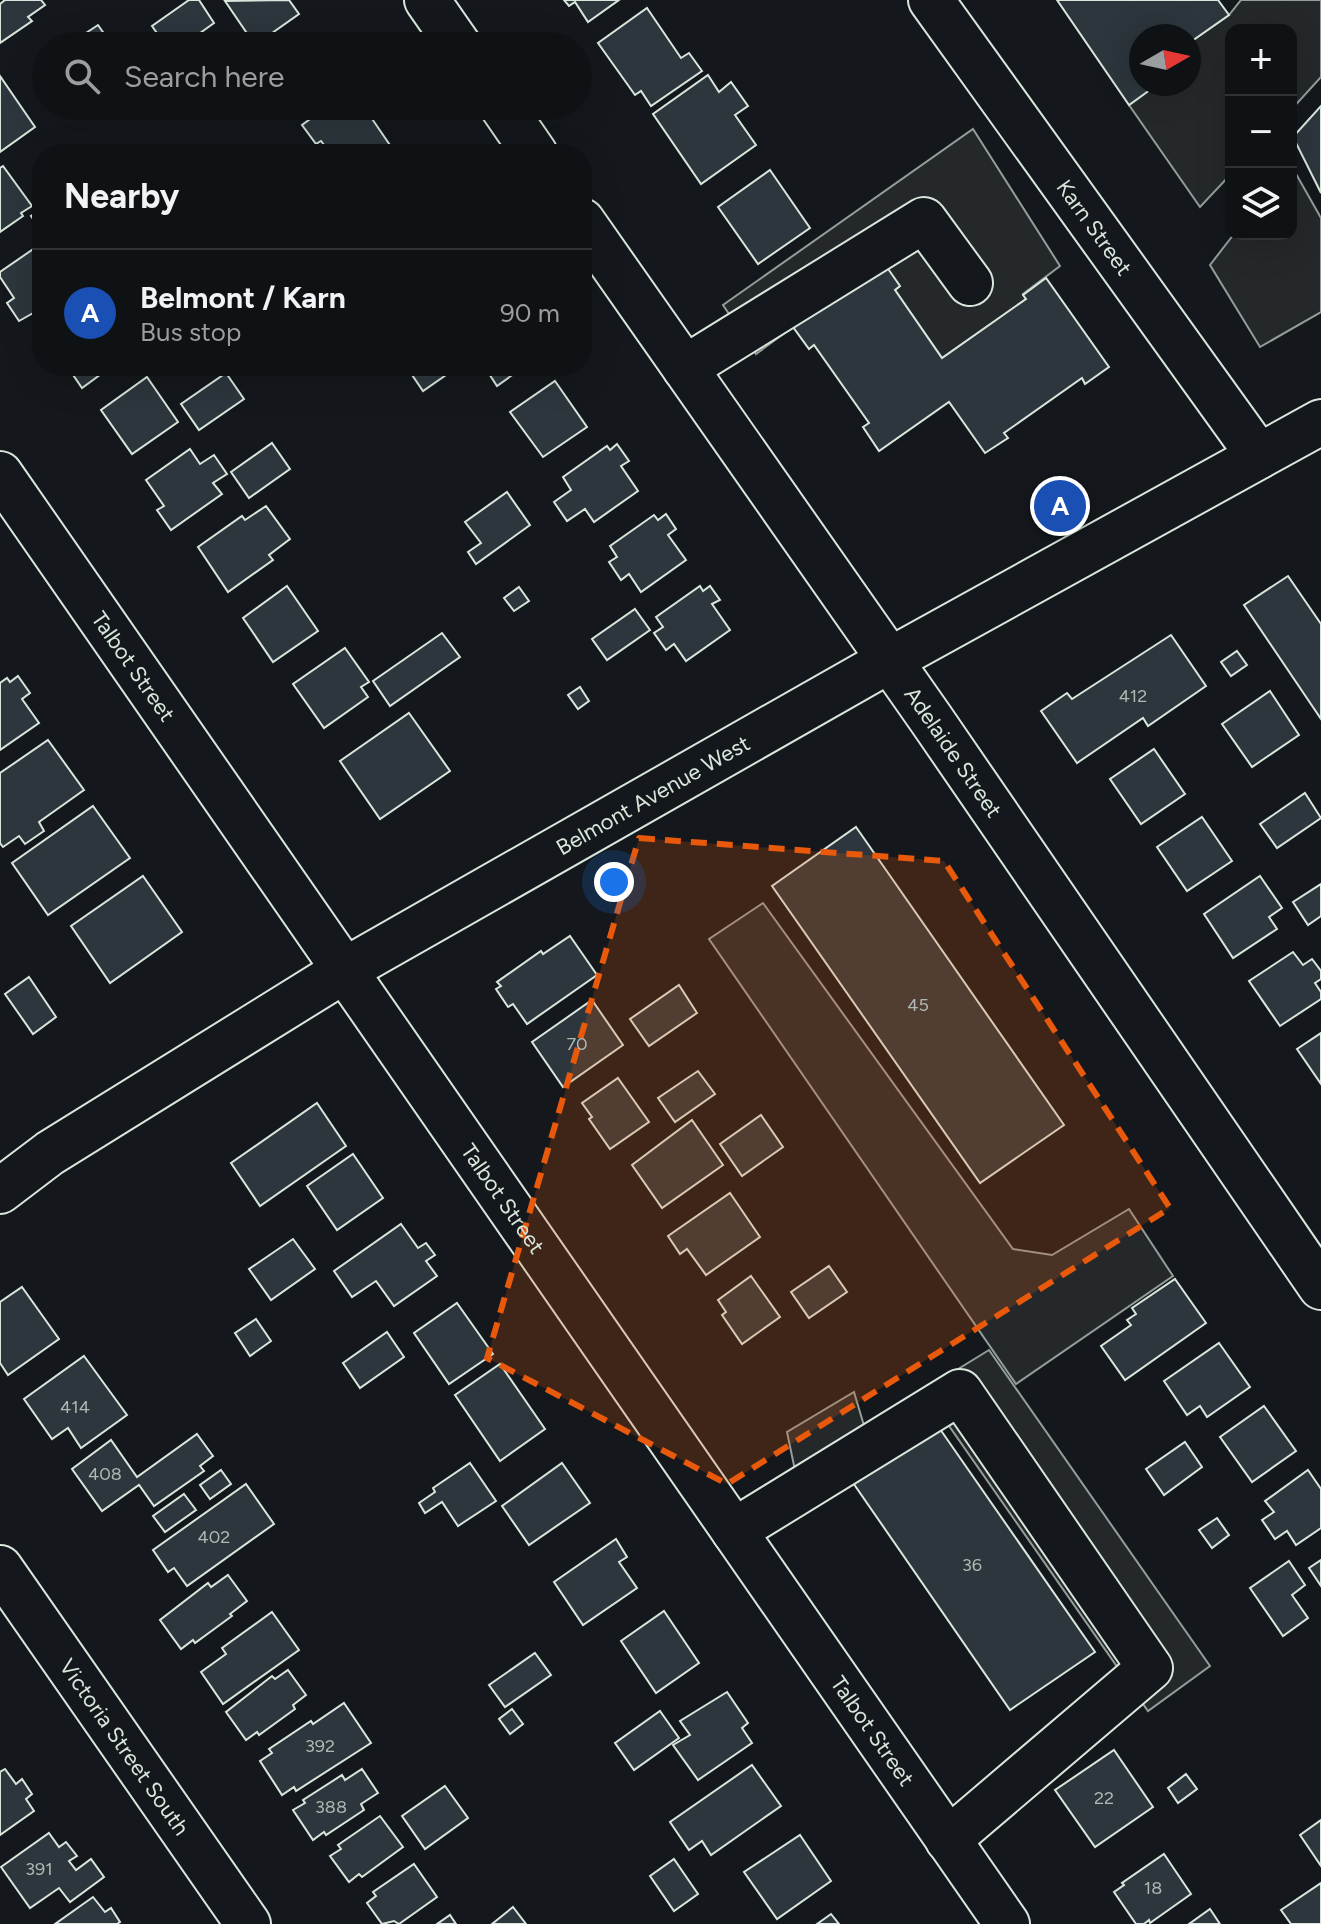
<!DOCTYPE html>
<meta charset="utf-8">
<style>
:root{--surface:#0f1215;--page:#181b1e;--text:#f1f3f6;--muted:#9b9ea0;--line:#2f3234;--accent:#ffb74d}
body{margin:0;font-family:Figtree,sans-serif;background:var(--page);color:var(--text)}
.controls{position:absolute;right:24px;top:24px;display:grid;overflow:hidden;border-radius:16px;box-shadow:0 8px 32px #0002}
.controls button{width:72px;height:72px;display:grid;place-items:center;padding:0;border:0;border-bottom:2px solid var(--line);background:var(--surface);color:var(--text);font:40px sans-serif}
.compass{position:absolute;left:1129px;top:24px;width:72px;height:72px;border-radius:50%;background:var(--surface);box-shadow:0 8px 32px #0002;rotate:81deg}
.you{position:absolute;left:614px;top:882px;width:28px;height:28px;margin:-20px;border:6px solid #fff;border-radius:50%;background:#1a73e8;box-shadow:0 0 0 12px #1a73e833}
.badge{display:grid;place-items:center;width:52px;height:52px;border-radius:50%;background:var(--accent);color:#fff;font-size:26px;font-weight:700}
.pin{position:absolute;translate:-50% -50%;border:4px solid #fff;box-shadow:0 2px 8px #0006}
.list{margin:0;padding:0;list-style:none}
h2{display:flex;justify-content:space-between;align-items:center;height:104px;margin:0;padding:0 32px;font-size:34px}
h2 small{font-size:26px;font-weight:400;color:var(--muted)}
.list li{display:grid;grid-template-columns:52px 1fr auto;gap:24px;align-items:center;box-sizing:border-box;height:128px;padding:0 32px;border-top:2px solid var(--line)}
.list b{display:block;font-size:30px;white-space:nowrap}
.list p{margin:0;font-size:26px;white-space:nowrap;color:var(--muted)}
.list em{font-size:26px;font-style:normal;color:var(--muted)}
.icon{flex:none;width:44px;height:44px;fill:none;stroke:currentColor;stroke-width:2;stroke-linecap:round;stroke-linejoin:round}
.map{position:relative;flex:none;width:1321px;height:1924px;overflow:hidden}
.search{position:absolute;background:var(--surface);box-shadow:0 8px 32px #0002;left:32px;top:32px;width:560px;height:88px;display:flex;align-items:center;gap:20px;box-sizing:border-box;padding:0 28px;border-radius:44px;color:var(--muted);font-size:30px}
.panel{position:absolute;background:var(--surface);box-shadow:0 8px 32px #0002;left:32px;top:144px;width:560px;height:232px;border-radius:32px}
.map>svg:first-child{display:block}
.parking{fill:#24282b;stroke:#939e99;stroke-width:2}
.building{fill:#2c363c;stroke:#d8e6dc;stroke-width:2}
.lines{fill:none;stroke-linecap:round;stroke-linejoin:round}
.minor-casing{stroke:#d8e6dc;stroke-width:48}
.major-casing{stroke:#d8e6dc;stroke-width:48}
.minor{stroke:#14181c;stroke-width:44}
.major{stroke:#14181c;stroke-width:44}
.marked{fill:#e8590c;fill-opacity:0.2;stroke:#e8590c;stroke-width:6;stroke-dasharray:16 10;stroke-linejoin:round}
.labels{text-anchor:middle;dominant-baseline:central;stroke-width:6;stroke-linejoin:round;paint-order:stroke}
.number-label{font-size:18px;fill:#adbab4}
.street-label{font-size:22px;fill:#d8e6dc;stroke:#14181c}
</style>
<div class="map">
<svg width="1321" height="1924" viewBox="0 0 1321 1924">
<rect width="100%" height="100%" fill="#14181c"/>
<g class="parking">
<path d="M1241,0H1321V77L1291,110V30H1231V174L1200,207L1129,105L1158,84H1189V62L1191,60L1189,43L1229,15Z"/>
<path d="M973,129L1060,266L1023,294L1026,299L942,358L895,290L900,286L793,327L756,354L723,305Z"/>
<path d="M1291,165L1321,218V312L1260,347L1210,265L1234,234H1291Z"/>
<path d="M763,903L1013,1249L1052,1255L1129,1209L1173,1276L1016,1384L709,939Z"/>
<path d="M989,1350L1210,1666L1148,1711L924,1390Z"/>
<path d="M854,1392L865,1429L796,1475L787,1432Z"/>
</g>
<g class="building">
<path d="M5,0H41L45,5L28,17L32,21L0,43V4Z"/>
<path d="M189,0H199L214,23L182,46H166L152,26Z"/>
<path d="M289,0L299,14L255,45L225,1Z"/>
<path d="M564,0H619L588,22L575,2L569,6Z"/>
<path d="M1057,0H1218L1229,15L1189,43V36H1141V84H1158L1129,105Z"/>
<path d="M647,8L681,58L689,53L702,71L651,106L641,91L635,95L598,43Z"/>
<path d="M98,25L112,45L110,46H91L83,35Z"/>
<path d="M318,36L325,46H304Z"/>
<path d="M708,75L719,92L731,82L748,106L735,115L756,145L701,184L653,114Z"/>
<path d="M0,76L35,127L0,152Z"/>
<path d="M328,106H343L350,116L364,107L394,151L390,154H331L321,141L316,144L302,125Z"/>
<path d="M1321,106V193L1293,137Z"/>
<path d="M3,166L32,206L21,213L23,216L0,232V168Z"/>
<path d="M770,170L810,228L758,264L718,207Z"/>
<path d="M42,208V227L39,228L31,216Z"/>
<path d="M42,243V308L19,321L7,303L14,298L0,277V272Z"/>
<path d="M884,263L900,286L895,290L942,358L1026,299L1023,295L1046,278L1109,367L1085,384L1082,378L1004,433L1008,438L985,453L949,402L879,451L863,427L869,423L814,345L809,349L793,327Z"/>
<path d="M67,366H112L82,388Z"/>
<path d="M406,366H459L423,391Z"/>
<path d="M484,366H525L497,386Z"/>
<path d="M226,373L244,399L199,430L181,404Z"/>
<path d="M147,377L178,422L132,454L101,410Z"/>
<path d="M555,381L587,427L543,457L510,412Z"/>
<path d="M272,443L290,469L249,498L231,472Z"/>
<path d="M617,444L629,461L621,466L638,491L594,522L585,509L567,521L554,502L571,490L563,477L607,446L610,450Z"/>
<path d="M190,449L200,464L214,455L227,474L213,483L222,494L171,530L157,510L164,506L146,480Z"/>
<path d="M507,492L530,525L476,564L468,552L481,543L465,522Z"/>
<path d="M266,506L290,539L269,555L273,560L228,592L198,547L242,516L245,520Z"/>
<path d="M666,514L676,529L668,535L686,560L641,592L629,574L621,580L609,562L617,557L610,546L654,515L658,520Z"/>
<path d="M1288,576L1321,624V719L1244,605Z"/>
<path d="M287,586L318,631L273,662L243,618Z"/>
<path d="M700,586L703,591L710,586L720,600L712,604L730,630L686,661L674,644L666,650L654,633L663,627L656,617Z"/>
<path d="M519,587L529,601L514,611L504,598Z"/>
<path d="M635,609L650,630L607,660L592,639Z"/>
<path d="M442,633L460,657L390,706L373,681Z"/>
<path d="M1171,635L1206,686L1148,726L1143,718L1077,763L1041,711L1067,693L1072,699Z"/>
<path d="M345,648L369,682L361,687L368,697L324,728L293,684Z"/>
<path d="M1237,651L1247,665L1231,676L1221,662Z"/>
<path d="M18,676L30,693L22,699L39,723L0,750V683L7,678L10,682Z"/>
<path d="M580,687L589,701L578,709L568,695Z"/>
<path d="M1270,691L1299,735L1252,767L1222,724Z"/>
<path d="M409,713L450,771L380,819L340,761Z"/>
<path d="M48,740L84,790L39,822L44,831L25,844L19,836L3,847L0,843V773Z"/>
<path d="M1154,749L1185,794L1141,824L1110,779Z"/>
<path d="M1305,793L1321,818L1277,848L1260,824Z"/>
<path d="M93,806L130,858L48,915L12,863Z"/>
<path d="M1202,817L1232,861L1187,891L1157,847Z"/>
<path d="M856,827L1064,1125L980,1183L772,886Z"/>
<path d="M143,876L182,932L110,983L71,926Z"/>
<path d="M1260,876L1282,908L1269,917L1277,929L1233,958L1204,914Z"/>
<path d="M1321,884V916L1308,925L1293,902Z"/>
<path d="M570,936L597,975L527,1024L513,1004L508,1007L496,989L501,986L497,982L541,951L543,954Z"/>
<path d="M1293,952L1303,965L1312,959L1321,971V979L1315,983L1321,992V999L1280,1026L1249,981Z"/>
<path d="M29,977L56,1017L33,1034L5,994Z"/>
<path d="M679,985L697,1013L649,1046L630,1019Z"/>
<path d="M592,1000L623,1045L563,1087L532,1042Z"/>
<path d="M1321,1033V1084L1297,1049Z"/>
<path d="M698,1071L715,1094L675,1122L658,1098Z"/>
<path d="M618,1078L649,1122L610,1149L589,1119L592,1117L582,1103Z"/>
<path d="M317,1103L346,1146L260,1206L231,1163Z"/>
<path d="M761,1115L783,1147L742,1176L720,1144Z"/>
<path d="M692,1120L723,1165L662,1208L632,1165Z"/>
<path d="M353,1154L383,1198L337,1230L307,1186Z"/>
<path d="M730,1193L760,1237L706,1275L687,1249L680,1254L668,1236Z"/>
<path d="M401,1224L418,1248L426,1243L435,1255L426,1261L437,1276L394,1306L376,1281L352,1297L334,1271Z"/>
<path d="M293,1239L315,1269L271,1300L249,1269Z"/>
<path d="M829,1266L847,1292L809,1318L791,1292Z"/>
<path d="M751,1276L780,1317L742,1344L722,1315L726,1312L718,1300Z"/>
<path d="M1175,1279L1206,1323L1125,1380L1101,1346L1131,1325L1127,1320L1136,1314L1132,1308Z"/>
<path d="M22,1287L59,1339L8,1375L0,1363V1302Z"/>
<path d="M457,1303L493,1354L449,1384L414,1333Z"/>
<path d="M256,1319L271,1341L250,1356L235,1333Z"/>
<path d="M387,1332L404,1357L360,1388L343,1363Z"/>
<path d="M1219,1343L1250,1387L1207,1417L1200,1406L1187,1415L1164,1381Z"/>
<path d="M84,1356L127,1415L81,1448L68,1428L52,1439L24,1399Z"/>
<path d="M500,1364L545,1429L500,1461L455,1395Z"/>
<path d="M1264,1406L1296,1451L1252,1482L1220,1437Z"/>
<path d="M933,1419L1095,1652L1010,1710L849,1477Z"/>
<path d="M197,1434L213,1456L200,1466L204,1471L154,1506L139,1485L102,1511L72,1469L111,1440L137,1477Z"/>
<path d="M1185,1442L1202,1467L1164,1495L1146,1469Z"/>
<path d="M470,1463L496,1501L458,1526L442,1502L425,1513L419,1503L435,1492L433,1488Z"/>
<path d="M562,1463L590,1503L529,1545L502,1506Z"/>
<path d="M221,1470L231,1484L210,1499L200,1485Z"/>
<path d="M1308,1470L1321,1489V1528L1296,1545L1287,1531L1275,1539L1262,1520L1274,1512L1265,1501Z"/>
<path d="M246,1484L274,1524L187,1586L174,1568L168,1572L153,1550Z"/>
<path d="M184,1494L196,1510L165,1532L153,1516Z"/>
<path d="M1217,1518L1229,1535L1212,1548L1199,1530Z"/>
<path d="M616,1539L627,1557L619,1562L637,1588L583,1625L554,1582Z"/>
<path d="M1321,1560V1586L1309,1568Z"/>
<path d="M1289,1561L1305,1585L1292,1595L1308,1618L1283,1636L1250,1588Z"/>
<path d="M228,1575L247,1601L230,1614L232,1616L195,1643L193,1640L181,1649L160,1620L208,1583L211,1587Z"/>
<path d="M664,1611L699,1663L656,1693L621,1641Z"/>
<path d="M272,1612L299,1650L223,1704L201,1672L226,1654L222,1648Z"/>
<path d="M535,1653L551,1675L505,1707L489,1685Z"/>
<path d="M288,1670L306,1695L293,1705L295,1709L259,1735L257,1732L246,1740L226,1712L272,1676L275,1679Z"/>
<path d="M727,1692L748,1723L742,1728L752,1743L698,1780L673,1745L690,1735L680,1721Z"/>
<path d="M344,1703L371,1743L296,1791L294,1787L282,1795L260,1761L272,1753L269,1749L311,1721L313,1724Z"/>
<path d="M512,1709L523,1724L510,1734L499,1719Z"/>
<path d="M660,1711L679,1738L634,1770L615,1743Z"/>
<path d="M1114,1750L1153,1807L1095,1847L1055,1790Z"/>
<path d="M752,1765L781,1806L711,1855L702,1841L689,1850L670,1822Z"/>
<path d="M5,1769L16,1784L22,1779L32,1794L26,1799L34,1811L0,1835V1772Z"/>
<path d="M362,1769L378,1793L361,1804L364,1810L326,1835L324,1832L313,1840L293,1810L305,1803L303,1800L342,1775L345,1780Z"/>
<path d="M1186,1774L1197,1789L1178,1803L1168,1788Z"/>
<path d="M445,1786L468,1818L425,1849L402,1816Z"/>
<path d="M380,1816L403,1847L362,1877L359,1874L349,1882L330,1856L341,1849L338,1845Z"/>
<path d="M1321,1820V1866L1300,1835Z"/>
<path d="M49,1833L59,1847L66,1842L77,1856L69,1861L76,1870L91,1859L104,1877L70,1902L59,1888L30,1908L1,1867Z"/>
<path d="M800,1835L831,1881L777,1919L744,1872Z"/>
<path d="M1164,1854L1191,1894L1150,1923L1149,1920L1144,1924H1136L1114,1892L1124,1885L1122,1883Z"/>
<path d="M674,1859L698,1894L674,1911L650,1876Z"/>
<path d="M414,1864L437,1897L399,1924L394,1921L382,1924L367,1903L376,1896L373,1892Z"/>
<path d="M1321,1883V1924H1291L1281,1910Z"/>
<path d="M93,1897L105,1912L111,1908L120,1922L117,1924H55Z"/>
<path d="M513,1907L526,1924H492Z"/>
<path d="M1210,1909L1220,1924H1189Z"/>
<path d="M831,1914L839,1924H817Z"/>
<path d="M450,1915L456,1924H437Z"/>
</g>
<g class="lines">
<defs>
<g id="minor">
<path d="M427,0L459,46"/>
<path id="s1" d="M931,0L1259,456"/>
<path d="M502,106L535,154"/>
<path id="s2" d="M582,221L931,719L1321,1287"/>
<path d="M685,368L924,220L970,283"/>
<path id="s3" d="M0,474L1007,1924"/>
<path id="s4" d="M0,1191L50,1153L345,970L890,660L1321,422"/>
<path d="M734,1531L960,1392L1150,1668L948,1840"/>
</g>
<g id="major">
<path id="s5" d="M0,1568L248,1924"/>
</g>
</defs>
<use href="#minor" class="minor-casing"/>
<use href="#major" class="major-casing"/>
<use href="#minor" class="minor"/>
<use href="#major" class="major"/>
</g>
<path class="marked" d="M639,838L944,861L1170,1208L727,1484L487,1358Z"/>
<g class="labels">
<g class="number-label">
<text x="1133" y="696">412</text>
<text x="918" y="1005">45</text>
<text x="577" y="1044">70</text>
<text x="75" y="1407">414</text>
<text x="105" y="1474">408</text>
<text x="214" y="1537">402</text>
<text x="972" y="1565">36</text>
<text x="320" y="1746">392</text>
<text x="1104" y="1798">22</text>
<text x="331" y="1807">388</text>
<text x="39" y="1869">391</text>
<text x="1153" y="1888">18</text>
</g>
<g class="street-label">
<text stroke="none"><textPath href="#s1" startOffset="280">Karn Street</textPath></text>
<text stroke="none"><textPath href="#s3" startOffset="234">Talbot Street</textPath></text>
<text stroke="none"><textPath href="#s2" startOffset="648">Adelaide Street</textPath></text>
<text stroke="none"><textPath href="#s4" startOffset="764">Belmont Avenue West</textPath></text>
<text stroke="none"><textPath href="#s3" startOffset="882">Talbot Street</textPath></text>
<text stroke="none"><textPath href="#s3" startOffset="1530">Talbot Street</textPath></text>
<text stroke="none"><textPath href="#s5" startOffset="218">Victoria Street South</textPath></text>
</g>
</g>
</svg>
<div class="controls">
<button>+</button>
<button>−</button>
<button><svg class="icon" aria-label="layers" viewBox="0 0 24 24"><path d="M12 4l9 5-9 5-9-5zM3 14l9 5 9-5"/></svg></button>
</div>
<svg class="compass" viewBox="-18 -18 36 36"><path d="M0-13l5 13h-10z" fill="#e53935"/><path d="M0 13l5-13h-10z" fill="#9b9ea0"/></svg>
<div class="you"></div>
<div class="pin badge" style="left:1060px;top:506px;background:#1a4fb4">A</div>
<div class="search"><svg class="icon" aria-label="search" viewBox="0 0 24 24"><circle cx="10" cy="10" r="6"/><path d="M15 15l6 6"/></svg>Search here</div>
<section class="panel">
<h2>Nearby<small></small></h2>
<ul class="list">
<li><span class="badge" style="background:#1a4fb4">A</span><div><b>Belmont / Karn</b><p>Bus stop</p></div><em>90 m</em></li>
</ul>
</section>
</div>
